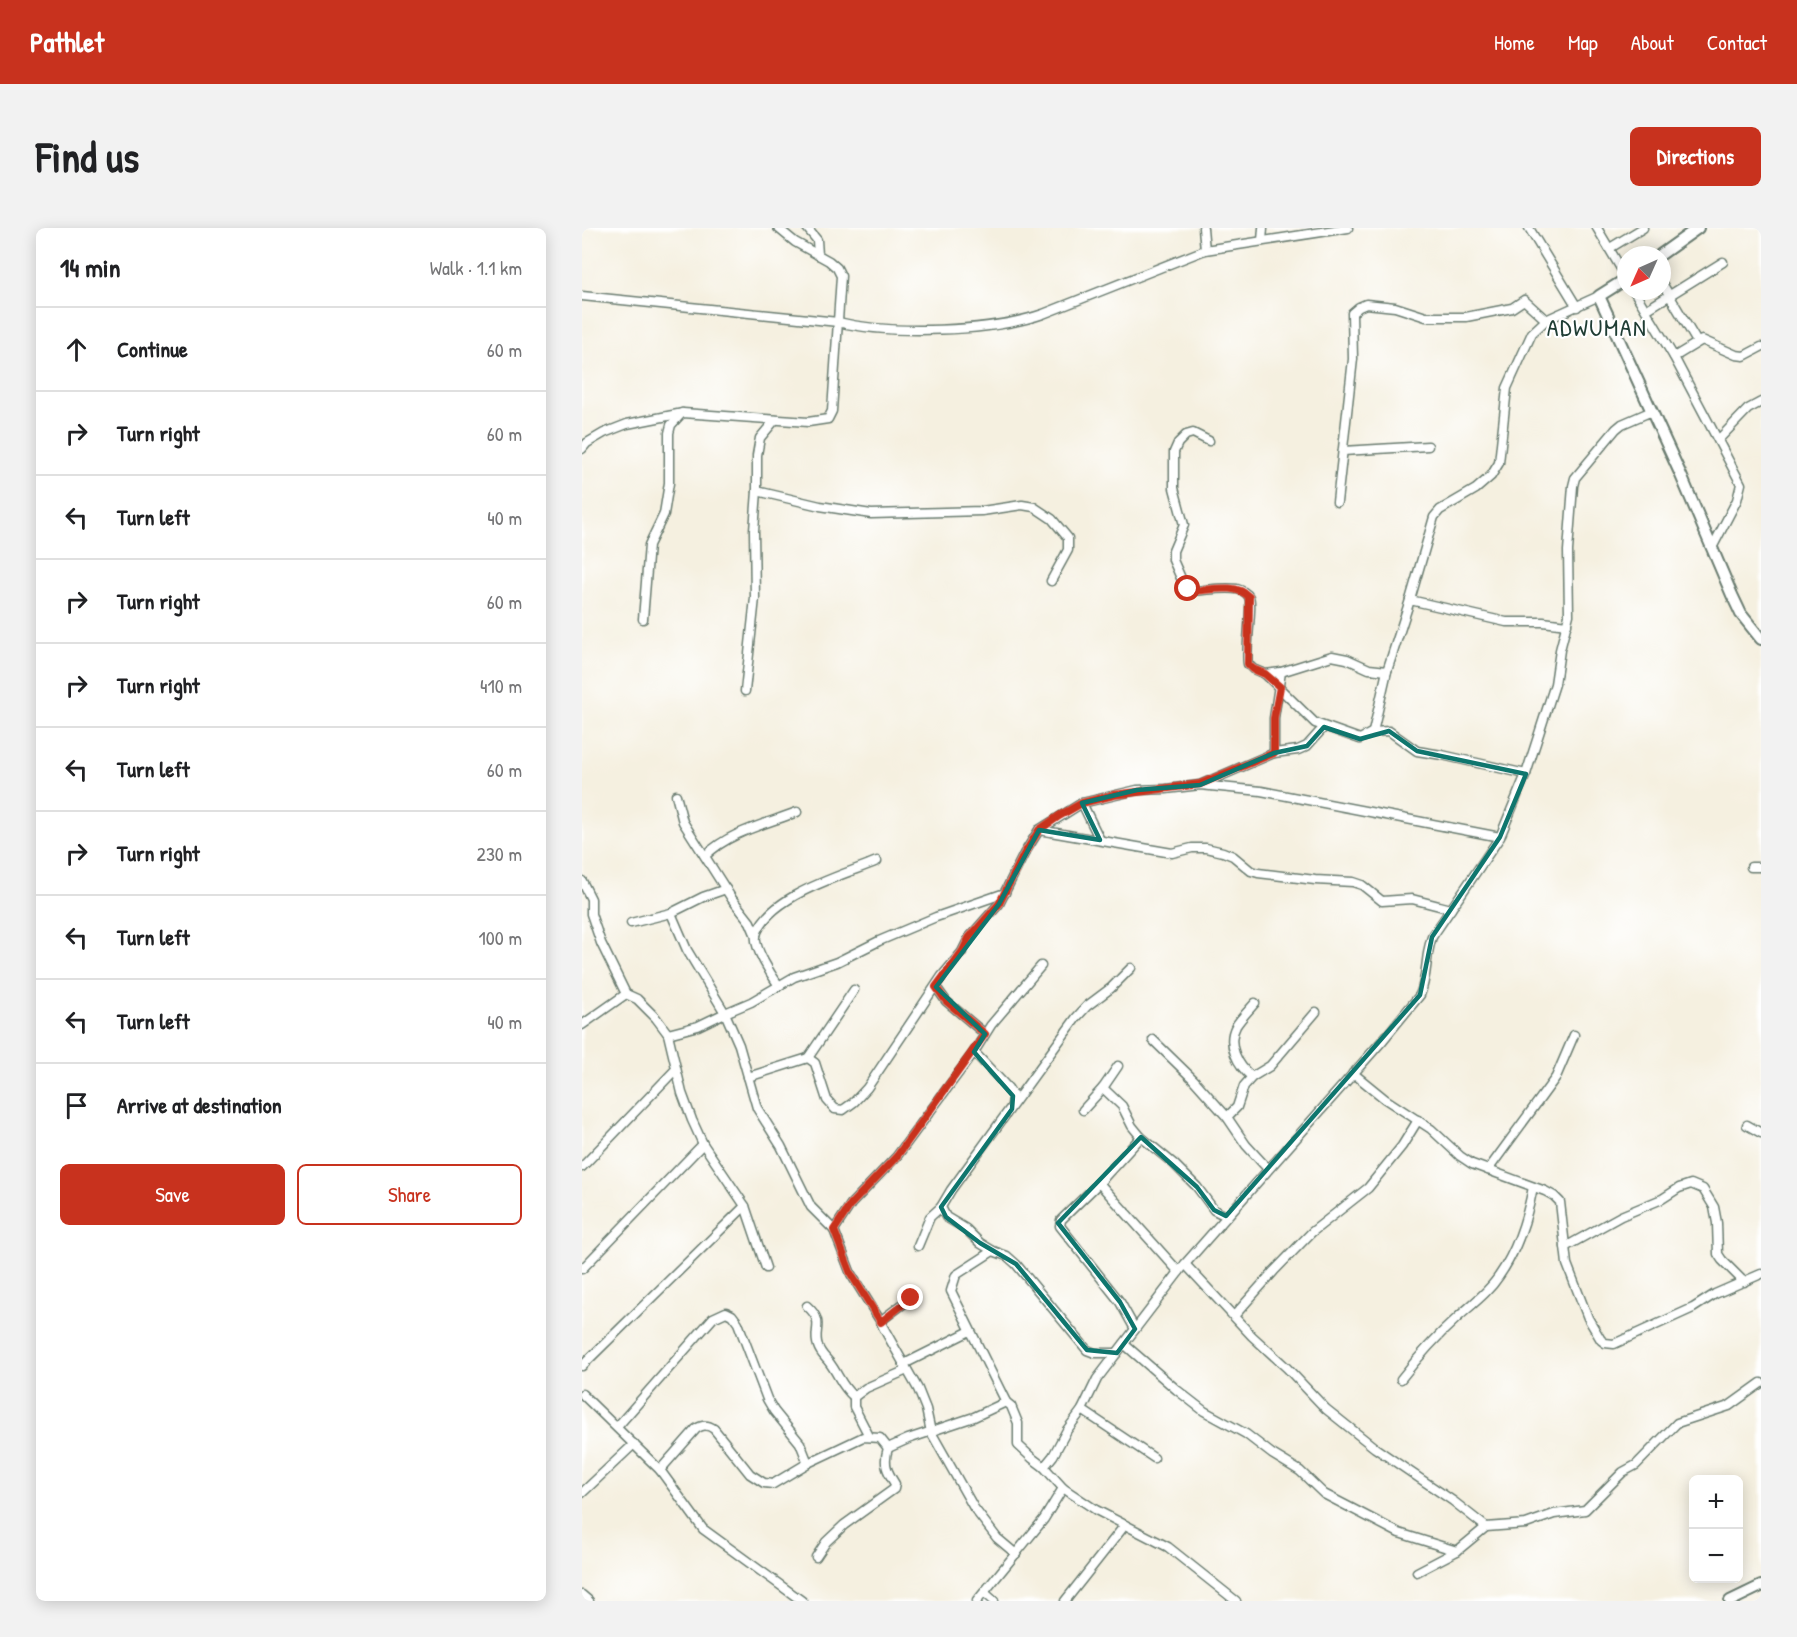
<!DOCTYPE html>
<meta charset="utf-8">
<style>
:root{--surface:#fff;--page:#f2f2f2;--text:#202124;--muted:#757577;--line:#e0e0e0;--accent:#c8321e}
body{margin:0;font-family:"Patrick Hand",sans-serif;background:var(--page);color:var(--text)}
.controls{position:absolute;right:18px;bottom:18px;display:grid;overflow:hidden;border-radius:9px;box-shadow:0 3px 15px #0003}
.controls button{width:54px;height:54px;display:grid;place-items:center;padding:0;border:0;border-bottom:2px solid var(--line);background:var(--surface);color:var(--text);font:30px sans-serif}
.compass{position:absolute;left:1035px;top:18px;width:54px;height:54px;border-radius:50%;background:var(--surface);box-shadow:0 3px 15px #0003;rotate:225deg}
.stop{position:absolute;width:18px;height:18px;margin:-14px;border:4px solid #c8321e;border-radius:50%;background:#fff}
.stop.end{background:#c8321e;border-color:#fff;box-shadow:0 2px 6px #0008}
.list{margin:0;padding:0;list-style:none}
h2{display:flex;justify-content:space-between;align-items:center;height:78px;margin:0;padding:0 24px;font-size:26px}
h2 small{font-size:20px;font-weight:400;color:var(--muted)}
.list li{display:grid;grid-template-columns:39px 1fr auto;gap:18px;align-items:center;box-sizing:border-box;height:84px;padding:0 24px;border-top:2px solid var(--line)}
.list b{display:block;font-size:22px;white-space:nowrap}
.list em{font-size:20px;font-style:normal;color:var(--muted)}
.actions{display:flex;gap:12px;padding:18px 24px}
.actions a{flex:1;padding:14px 0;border:2px solid var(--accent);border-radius:9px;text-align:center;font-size:21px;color:var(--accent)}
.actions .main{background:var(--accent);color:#fff}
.icon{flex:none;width:33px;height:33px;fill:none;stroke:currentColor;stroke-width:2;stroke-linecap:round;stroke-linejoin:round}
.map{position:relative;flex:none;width:1179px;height:1373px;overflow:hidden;border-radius:9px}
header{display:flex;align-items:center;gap:36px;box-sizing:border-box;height:84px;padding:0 30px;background:var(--accent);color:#fff}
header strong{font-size:28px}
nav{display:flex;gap:33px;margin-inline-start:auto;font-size:21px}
.intro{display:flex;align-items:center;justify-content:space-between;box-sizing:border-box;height:144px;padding:0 36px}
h1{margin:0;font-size:42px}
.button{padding:15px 27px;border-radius:9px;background:var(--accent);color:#fff;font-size:21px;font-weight:700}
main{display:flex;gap:36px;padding:0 36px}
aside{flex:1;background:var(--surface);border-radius:9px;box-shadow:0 3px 15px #0003}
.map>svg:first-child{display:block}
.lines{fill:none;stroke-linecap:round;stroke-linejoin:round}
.minor-casing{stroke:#6a7c70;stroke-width:11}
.tertiary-casing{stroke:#6a7c70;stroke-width:14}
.minor{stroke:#fff;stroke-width:8}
.tertiary{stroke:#fff;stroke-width:10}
.route{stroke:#c8321e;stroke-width:8}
.marked{fill:none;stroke:#0f766e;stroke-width:4.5;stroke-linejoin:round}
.labels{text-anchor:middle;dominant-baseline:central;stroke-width:4.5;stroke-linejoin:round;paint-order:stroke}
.quarter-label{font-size:24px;letter-spacing:1.5px;fill:#1f3d34;stroke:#fff}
</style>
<header>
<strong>Pathlet</strong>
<nav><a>Home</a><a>Map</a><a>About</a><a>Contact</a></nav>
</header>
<div class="intro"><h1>Find us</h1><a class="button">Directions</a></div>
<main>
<aside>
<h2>14 min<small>Walk · 1.1 km</small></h2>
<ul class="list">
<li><svg class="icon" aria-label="ahead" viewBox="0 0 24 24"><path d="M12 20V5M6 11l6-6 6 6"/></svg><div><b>Continue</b></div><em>60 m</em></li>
<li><svg class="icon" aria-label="right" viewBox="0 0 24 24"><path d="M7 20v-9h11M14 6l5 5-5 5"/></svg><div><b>Turn right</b></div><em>60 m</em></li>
<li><svg class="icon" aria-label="left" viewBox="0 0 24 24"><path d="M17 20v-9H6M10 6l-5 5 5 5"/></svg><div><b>Turn left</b></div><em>40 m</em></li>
<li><svg class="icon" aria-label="right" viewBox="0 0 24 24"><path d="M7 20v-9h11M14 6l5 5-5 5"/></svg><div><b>Turn right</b></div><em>60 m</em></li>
<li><svg class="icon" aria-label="right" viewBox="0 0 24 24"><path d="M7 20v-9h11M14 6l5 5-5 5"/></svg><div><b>Turn right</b></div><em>410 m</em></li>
<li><svg class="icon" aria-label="left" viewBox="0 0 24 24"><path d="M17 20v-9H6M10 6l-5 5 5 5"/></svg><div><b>Turn left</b></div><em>60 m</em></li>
<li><svg class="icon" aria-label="right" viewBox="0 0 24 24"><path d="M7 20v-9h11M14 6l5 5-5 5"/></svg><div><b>Turn right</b></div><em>230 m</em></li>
<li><svg class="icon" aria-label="left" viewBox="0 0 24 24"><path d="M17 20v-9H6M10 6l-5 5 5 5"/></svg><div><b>Turn left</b></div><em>100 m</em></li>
<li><svg class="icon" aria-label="left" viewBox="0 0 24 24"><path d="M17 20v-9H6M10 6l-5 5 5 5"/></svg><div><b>Turn left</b></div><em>40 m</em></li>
<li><svg class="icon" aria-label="arrive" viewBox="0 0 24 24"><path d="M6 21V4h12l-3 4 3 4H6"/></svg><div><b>Arrive at destination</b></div></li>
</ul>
<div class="actions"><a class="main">Save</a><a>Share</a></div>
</aside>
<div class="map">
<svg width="1179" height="1373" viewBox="0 0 1179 1373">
<rect width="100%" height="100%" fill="#fff"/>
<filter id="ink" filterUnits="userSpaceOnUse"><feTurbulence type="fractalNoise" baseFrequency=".0167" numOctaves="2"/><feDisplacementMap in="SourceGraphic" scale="12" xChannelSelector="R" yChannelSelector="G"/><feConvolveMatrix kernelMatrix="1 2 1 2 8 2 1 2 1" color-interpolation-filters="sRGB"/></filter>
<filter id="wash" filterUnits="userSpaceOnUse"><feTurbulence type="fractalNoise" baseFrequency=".008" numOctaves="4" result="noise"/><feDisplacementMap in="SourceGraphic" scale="24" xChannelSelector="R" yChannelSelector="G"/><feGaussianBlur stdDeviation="1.35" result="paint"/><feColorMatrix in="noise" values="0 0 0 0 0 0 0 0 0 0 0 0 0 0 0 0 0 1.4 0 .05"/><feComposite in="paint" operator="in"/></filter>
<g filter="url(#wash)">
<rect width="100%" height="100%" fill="#f5f0e0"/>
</g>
<g filter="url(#ink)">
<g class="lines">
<defs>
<g id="minor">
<path d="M225,0L235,12L236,27"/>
<path d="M621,0L623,22"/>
<path d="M947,0L995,79"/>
<path d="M1015,0L1044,49"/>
<path d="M680,13L681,0"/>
<path d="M1028,20L1061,0"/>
<path d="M1080,55L1115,114"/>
<path d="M1052,63L1092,129L1159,256L1155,272L1130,320"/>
<path d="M0,68L256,94C309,107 409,104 461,86L623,22L766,0"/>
<path d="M1064,82L1141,34"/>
<path d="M1092,129L1120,112L1154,127L1162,128L1179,119"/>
<path d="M1137,211L1166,181L1179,174"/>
<path d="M627,213L611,205L604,207L596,215L592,224V260L602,297L591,323V332L602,357L611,363C625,362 642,359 655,361C659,362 665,365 667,369C671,376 663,422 666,436L671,441L683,446L733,495L778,511L791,504L807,503L835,523L860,527L944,546"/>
<path d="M0,221L5,215L22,205L45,196L101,185L226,194L246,191L250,183L259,48L255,40L247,33L213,14L196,0"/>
<path d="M761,223L846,218"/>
<path d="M175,263L238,278L289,286L400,283L440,277L452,279L470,291L486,310V322L469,353"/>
<path d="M755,274L771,131L770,85L777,79L784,76L813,79L844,89H884L930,80L942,72L964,92"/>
<path d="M828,372L852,289L858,282L894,261L909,248L917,235L925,160L950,105L964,92L1017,68"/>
<path d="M61,391L67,317L82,286L87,255V205L89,197L100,185"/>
<path d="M683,446L699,444L750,428L765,431L787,441L805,443"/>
<path d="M163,463L173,370L172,303L175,263V227L178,210L193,192"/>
<path d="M791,504L805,443L828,372L924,394H961L985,397"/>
<path d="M692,525V490L699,444"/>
<path d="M620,556L692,525L716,522L725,518L742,499"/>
<path d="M94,567L101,594L150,671L168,694L174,708"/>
<path d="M500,575L518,612"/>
<path d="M457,602L590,625L610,620H624L641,624L651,628L669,643L676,645L733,652L771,654L780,657L800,673L830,671L869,681"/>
<path d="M123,628C147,604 184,596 215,584"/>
<path d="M1169,639H1179"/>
<path d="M0,653L9,671V686L19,715L44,766L55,771L74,790L86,806L100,865L110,892L121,916L163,978L184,1040"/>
<path d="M89,685L105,722L143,785L169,774L212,749L255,734L297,713L354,689L423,665"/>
<path d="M49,695L89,685L121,669L144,661"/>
<path d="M197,758C190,748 171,719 174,707C187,667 260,648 295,633"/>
<path d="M354,759L364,773L403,806"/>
<path d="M0,797L44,766"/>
<path d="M86,806L116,798L143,785L157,817L175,880L199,918L229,979L252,1002L269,1046L299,1094"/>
<path d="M571,812L611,851L645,889L664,917L686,941"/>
<path d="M226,830L272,762"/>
<path d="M771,845L803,871L849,901L878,928L890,936L963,963L972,968L978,974L985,1036L1006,1090L1019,1112L1023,1115L1032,1116L1111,1080L1133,1066L1179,1046"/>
<path d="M166,849L226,830L233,835L245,872L253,881L261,882L272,874L285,860L360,748L380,724L387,710L417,676L442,626L457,602L500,575L555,562L584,561L618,557L679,563L918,609"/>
<path d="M670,849C656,838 644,816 654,798C659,790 667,782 673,775"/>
<path d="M521,860L540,878L550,898L559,909L592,936L615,959L632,982L644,988"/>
<path d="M430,877L431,868L426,860L392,824L409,797L459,738"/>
<path d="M501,882L521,860L536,838"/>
<path d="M645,889L655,879L662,858L670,849L688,838L734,784"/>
<path d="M1165,897L1179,905"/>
<path d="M0,939L94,841"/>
<path d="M906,942L974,849L992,807"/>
<path d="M517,955L597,1044"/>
<path d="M252,1002L269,976L315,928L392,824"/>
<path d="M336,1018L348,989L359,979"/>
<path d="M983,1019L1039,988L1080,971L1097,960L1109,956L1121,961L1132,979L1135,995L1136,1026L1140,1032L1162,1054"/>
<path d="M411,1023L374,1047L369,1063L424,1174L429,1178L436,1195V1217L450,1230L462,1239L471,1228L485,1202L500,1182L515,1151L603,1036L801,812L838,767C846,748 843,727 850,709L918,609L944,546L973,456L978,422L987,387L986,323L991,258L993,250L1034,201L1040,196L1070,183"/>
<path d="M603,1036L670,1108L705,1140L744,1181L793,1220L871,1273L904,1299"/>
<path d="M0,1041L121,916"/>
<path d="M329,1070L301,1091L299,1094L301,1099L336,1161L344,1181L349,1204L392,1280L415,1310L434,1326"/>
<path d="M225,1078C244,1095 230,1102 236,1118C238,1125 243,1129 247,1134C257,1147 259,1158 272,1169"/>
<path d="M652,1088L692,1043L730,1004L786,960L820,918L836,892"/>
<path d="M553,1101L538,1074L478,998L479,992L517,955L559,909"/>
<path d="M542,1116L595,1162L622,1183L664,1206L690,1226L718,1243L742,1266L817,1305L875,1323"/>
<path d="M535,1125H513L505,1122L434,1036L425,1028L411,1023L398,1015L384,1001L364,989L359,979L369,962L494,790L505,778L529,760L549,740"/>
<path d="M322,1136L388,1103"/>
<path d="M0,1138L163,978"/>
<path d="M819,1151C836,1129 854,1109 875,1090C889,1077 906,1065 917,1048C936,1021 945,991 951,959"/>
<path d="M0,1166L78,1242L121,1301L220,1373"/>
<path d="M500,1182L572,1230"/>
<path d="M35,1199L131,1090L144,1084L150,1087L156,1095L185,1171L192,1183L218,1215L226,1235"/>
<path d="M287,1208L272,1179V1169L284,1160L325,1142"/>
<path d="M462,1239L481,1260L514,1282L586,1319L654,1373"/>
<path d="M78,1242L114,1201C120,1197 125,1196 132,1201L168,1246L182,1255L191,1256L226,1235L281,1209L298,1210L306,1220L326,1211L392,1189L424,1174"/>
<path d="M0,1265L52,1216"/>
<path d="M234,1329L244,1314L262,1297L312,1261L313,1256C305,1243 301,1236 306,1220"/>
<path d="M835,1344L875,1323L904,1299L944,1296L972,1286L1003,1282L1041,1244L1054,1237L1095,1195L1147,1178L1179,1155"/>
<path d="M403,1365L412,1373"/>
<path d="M0,1367L7,1373"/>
<path d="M395,1373L462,1291L481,1260"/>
<path d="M483,1373L543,1297"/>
</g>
<g id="tertiary">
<path d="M1078,27L1116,0"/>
<path d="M1044,51L1017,68L1098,245L1150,367L1159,386L1179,411"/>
<path d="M1148,1373L1179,1358"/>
</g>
</defs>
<use href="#minor" class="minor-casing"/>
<use href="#tertiary" class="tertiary-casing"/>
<use href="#minor" class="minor"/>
<use href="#tertiary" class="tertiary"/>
</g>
</g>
<g class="lines" filter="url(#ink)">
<path class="route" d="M329,1070L299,1094L269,1046L252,1002L269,976L315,928L403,806L364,773L354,759L380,724L387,710L417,676L442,626L457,602L477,588L500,575L532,567L618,556L692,525V490L698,459L683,446L671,441L666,436L667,369C654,355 629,362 611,363L606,361"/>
</g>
<path class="marked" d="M742,499L778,511L807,503L835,523L944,546L918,609L850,709L838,767L644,988L632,982L615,959L559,909L476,995L538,1074L553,1101L535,1125L505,1122L434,1036L398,1015L364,989L359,979L430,881L431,868L392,824L403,806L354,759L417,676L457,602L518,612L500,575L555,562L618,557L692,525L725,518Z"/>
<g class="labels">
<g class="quarter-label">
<text x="1015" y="99">ADWUMAN</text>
</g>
</g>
</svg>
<div class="controls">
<button>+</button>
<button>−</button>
</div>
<svg class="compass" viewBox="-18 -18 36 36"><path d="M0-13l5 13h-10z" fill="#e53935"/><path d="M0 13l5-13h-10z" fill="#757577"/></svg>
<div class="stop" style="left:606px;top:361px"></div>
<div class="stop end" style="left:329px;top:1070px"></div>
</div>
</main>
